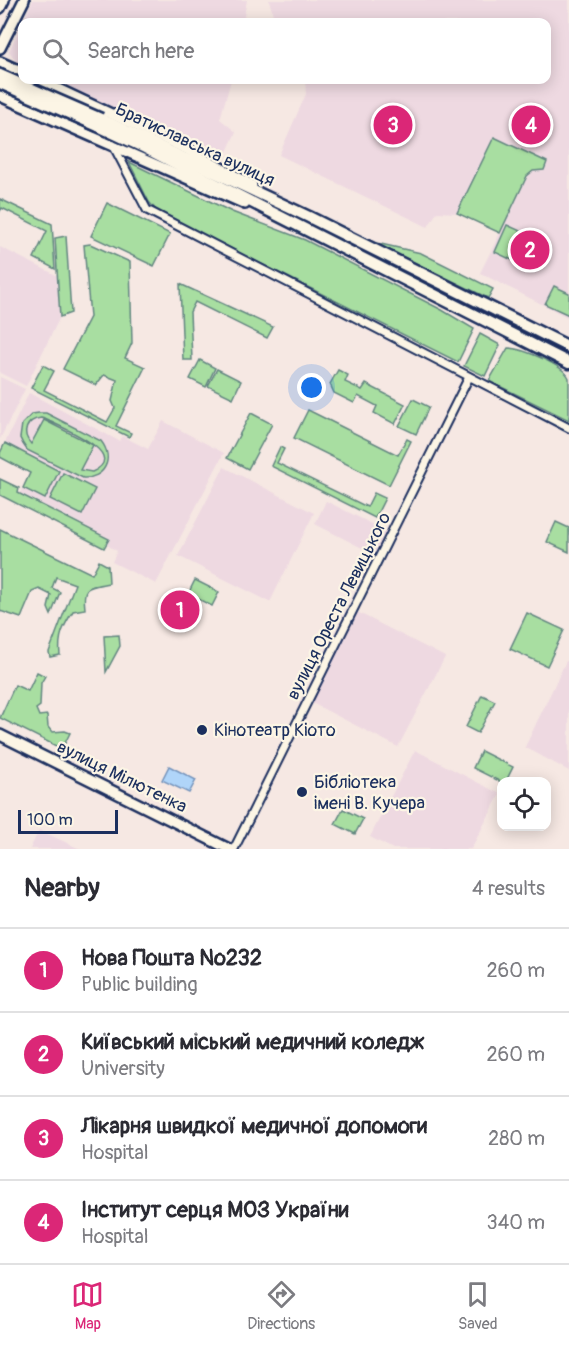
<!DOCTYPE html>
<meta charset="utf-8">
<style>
:root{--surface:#fff;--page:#f7f7f7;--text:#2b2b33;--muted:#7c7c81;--line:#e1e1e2;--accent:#db2777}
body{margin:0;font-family:Pangolin,sans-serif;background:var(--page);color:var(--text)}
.controls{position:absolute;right:18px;bottom:18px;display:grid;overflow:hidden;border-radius:12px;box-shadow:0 3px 15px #0003}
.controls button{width:54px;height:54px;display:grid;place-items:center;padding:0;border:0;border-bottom:2px solid var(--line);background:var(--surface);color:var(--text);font:30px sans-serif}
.scale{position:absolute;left:18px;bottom:15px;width:100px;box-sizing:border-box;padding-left:6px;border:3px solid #1b2f5e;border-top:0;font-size:16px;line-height:21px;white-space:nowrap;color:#1b2f5e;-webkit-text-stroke:4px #fcf5e5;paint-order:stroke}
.you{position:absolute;left:312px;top:388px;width:21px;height:21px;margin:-15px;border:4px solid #fff;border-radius:50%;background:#1a73e8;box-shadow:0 0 0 9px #1a73e833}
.badge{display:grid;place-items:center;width:39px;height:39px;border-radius:50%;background:var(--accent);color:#fff;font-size:20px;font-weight:700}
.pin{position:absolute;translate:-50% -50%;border:3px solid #fff;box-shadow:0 2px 6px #0006}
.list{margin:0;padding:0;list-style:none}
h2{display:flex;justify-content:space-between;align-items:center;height:78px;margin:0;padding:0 24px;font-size:26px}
h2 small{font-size:20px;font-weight:400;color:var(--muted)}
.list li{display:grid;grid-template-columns:39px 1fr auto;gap:18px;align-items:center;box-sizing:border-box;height:84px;padding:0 24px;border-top:2px solid var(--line)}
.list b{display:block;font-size:22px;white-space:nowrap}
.list p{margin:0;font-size:20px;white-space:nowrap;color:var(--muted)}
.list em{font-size:20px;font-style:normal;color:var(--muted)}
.icon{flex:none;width:33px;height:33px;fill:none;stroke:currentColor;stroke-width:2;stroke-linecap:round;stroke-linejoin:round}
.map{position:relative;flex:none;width:569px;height:849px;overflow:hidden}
.search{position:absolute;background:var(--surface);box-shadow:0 3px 15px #0003;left:18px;right:18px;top:18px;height:66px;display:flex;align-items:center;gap:15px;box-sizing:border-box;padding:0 21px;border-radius:12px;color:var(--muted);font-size:22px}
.sheet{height:414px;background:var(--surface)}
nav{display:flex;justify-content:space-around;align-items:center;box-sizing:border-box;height:84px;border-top:2px solid var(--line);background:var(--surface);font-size:16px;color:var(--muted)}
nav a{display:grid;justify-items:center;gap:3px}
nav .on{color:var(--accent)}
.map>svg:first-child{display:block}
.built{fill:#eed9e1}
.green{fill:#a8dea1;stroke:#628680;stroke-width:1.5;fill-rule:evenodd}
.water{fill:#b0d5f9;stroke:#7493bb;stroke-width:1.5}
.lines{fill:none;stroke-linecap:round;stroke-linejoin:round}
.minor-casing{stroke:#1b2f5e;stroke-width:11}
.tertiary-casing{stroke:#1b2f5e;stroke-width:14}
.primary-casing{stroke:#1b2f5e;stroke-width:15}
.minor{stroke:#fcf5e5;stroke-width:7}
.tertiary{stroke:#fcf5e5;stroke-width:9}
.primary{stroke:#fcf5e5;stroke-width:10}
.primary-bridge-casing{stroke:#1b2f5e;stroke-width:15;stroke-linecap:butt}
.primary-bridge{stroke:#fcf5e5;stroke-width:10}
.poi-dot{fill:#1b2f5e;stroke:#fcf5e5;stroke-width:2}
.labels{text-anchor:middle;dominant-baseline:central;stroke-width:4.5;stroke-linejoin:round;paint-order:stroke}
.street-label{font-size:18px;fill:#1b2f5e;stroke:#fcf5e5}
.poi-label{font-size:18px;fill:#1b2f5e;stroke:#fcf5e5;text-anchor:start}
</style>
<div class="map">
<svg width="569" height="849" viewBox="0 0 569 849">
<rect width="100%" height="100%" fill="#f6e8e3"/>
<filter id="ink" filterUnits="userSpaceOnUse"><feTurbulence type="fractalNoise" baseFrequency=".0167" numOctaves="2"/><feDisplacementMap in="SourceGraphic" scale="12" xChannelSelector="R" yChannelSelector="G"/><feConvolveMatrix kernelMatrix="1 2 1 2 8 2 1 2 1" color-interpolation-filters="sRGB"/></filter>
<g filter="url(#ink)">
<g class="built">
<path d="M33,0H247L243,22H22V64L16,61L9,51Z"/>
<path d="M269,0H569V318L480,273L500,233L457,213L437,212L428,227L279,155L306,94L305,81L297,80H546V22H275Z"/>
<path d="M55,80H231L220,119L236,132L224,158Z"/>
<path d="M0,247L58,276L60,317L26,386L0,373Z"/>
<path d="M0,377L25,389L0,439Z"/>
<path d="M29,393L119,441L122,436L148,449L163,421L224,453L156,584L112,562L117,551L107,545L109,538L20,493L31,473L0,457V453Z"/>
<path d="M224,467L314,513L270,602L178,556Z"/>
<path d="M326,501L386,531L374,554L315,524Z"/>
<path d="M357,612L445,657L398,747L312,703Z"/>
<path d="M566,661L569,662V771L525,747Z"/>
<path d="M415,750L500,794L471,849H393L370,837Z"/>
<path d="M39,830L50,835L80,849H30Z"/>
</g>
<g class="green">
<path d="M494,137L547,162L544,170L533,171L527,176L500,233L457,213Z"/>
<path d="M129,162L232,212L305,240L442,310L474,329L458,362L158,212L149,202Z"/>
<path d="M0,199L52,224L55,269L34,258L47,231L2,208L0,211Z"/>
<path d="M107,203L170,234L154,266L91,236Z"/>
<path d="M507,225L525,233L512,260L495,252Z"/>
<path d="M66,236L71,313L60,317L55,238Z"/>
<path d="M372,242L421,253L493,289L488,298Z"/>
<path d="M90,244L130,262L132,343L125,358L145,367L116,426L131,433L129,437L31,388L43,365L54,371L44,390L107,422L115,408L112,401L117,380L104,375L96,385L63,369L90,317L84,245Z"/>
<path d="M180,284L273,327L267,338L195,302L190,312L192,360H183Z"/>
<path d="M554,286L569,293V315L545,304Z"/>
<path d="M480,334L500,345L485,376L464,366Z"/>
<path d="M508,348C521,348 564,365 569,378C569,387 569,410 569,420L489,381Z"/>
<path d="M200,360L215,368L206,387L190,379Z"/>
<path d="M217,369L241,381L233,398L208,386Z"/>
<path d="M338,370L348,375L345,382L362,390L366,384L405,404L395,424L374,413L377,406L358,396L354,403L334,393L330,384Z"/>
<path d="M413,399L429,407L416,434L399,426Z"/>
<path d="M308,410L398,455L407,439L411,441L389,485L294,438Z"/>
<path d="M39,413H46L101,441C115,459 104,479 83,478L27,450L23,444L20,438L22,424L32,414ZM41,418L45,419C58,426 132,454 92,472L80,470L93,445L44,420L31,444C21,433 26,420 41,418Z"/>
<path d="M251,413L272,424L248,469L227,458Z"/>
<path d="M5,443L59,471L45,499L23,488L30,473L0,457V453Z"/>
<path d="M280,447L284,449L277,463L367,507L374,493L385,498L375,518L271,466Z"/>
<path d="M63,473L95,489L82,515L50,499Z"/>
<path d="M0,479L19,488L18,493L109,539L104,548L0,495Z"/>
<path d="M556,522L569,528V552L547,542Z"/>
<path d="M0,529L92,574L99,561L108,566L109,583C88,587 82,585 85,609L73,611C63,627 58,636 60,655L50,657L49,652L75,584L56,577L52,588L60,592L51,615L48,608L51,595L39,589L32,592L21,618L0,611Z"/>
<path d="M195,580L219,592L212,606L188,594Z"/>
<path d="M527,613L564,630L547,666L510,649Z"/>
<path d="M119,635L120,646L106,672L104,636Z"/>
<path d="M37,672L45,676L41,683L40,706L36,709L39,716L47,715L48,727L52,732L65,731L70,733L62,749L0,718L15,685L28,691Z"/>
<path d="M482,695L495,701L478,733L466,727Z"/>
<path d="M481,751L513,767L506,781L501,782L473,768Z"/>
<path d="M343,809L363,819L355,834L335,824Z"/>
</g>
<path class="water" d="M169,766L196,780L189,793L162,780Z"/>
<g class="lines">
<defs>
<g id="minor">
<path d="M113,145L147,210L569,428"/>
<path d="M234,849L469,377"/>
</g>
<g id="tertiary">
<path d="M0,8L4,0"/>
<path d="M0,48L24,0"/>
<path d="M0,62L20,71"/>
<path d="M39,80L188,150L252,185"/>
<path d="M4,82L17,69"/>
<path d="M0,96L245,204"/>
<path d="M0,735L229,849"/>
</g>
<g id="primary">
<path d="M101,119L309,217L569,347"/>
<path d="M98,126L145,148L569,363"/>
</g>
</defs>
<use href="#minor" class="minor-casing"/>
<use href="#tertiary" class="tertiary-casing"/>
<use href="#primary" class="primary-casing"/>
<use href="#minor" class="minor"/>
<use href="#tertiary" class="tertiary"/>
<use href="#primary" class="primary"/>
<defs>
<g id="primary-bridge">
<path d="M0,75L101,119"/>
<path d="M0,83L98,126"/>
</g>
</defs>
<use href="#primary-bridge" class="primary-bridge-casing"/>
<use href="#primary-bridge" class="primary-bridge"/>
</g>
</g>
<g class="poi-dot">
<circle cx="202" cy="730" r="6"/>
<circle cx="302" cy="792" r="6"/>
</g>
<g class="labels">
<g class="street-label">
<text transform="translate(195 145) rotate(25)">Братиславська вулиця</text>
<text transform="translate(339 606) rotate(-63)">вулиця Ореста Левицького</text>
<text transform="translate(122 777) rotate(26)">вулиця Мілютенка</text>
</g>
<g class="poi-label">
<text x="214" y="730">Кінотеатр Кіото</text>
<text x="314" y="782">Бібліотека<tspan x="314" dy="21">імені В. Кучера</tspan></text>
</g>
</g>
</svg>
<div class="controls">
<button><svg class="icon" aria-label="locate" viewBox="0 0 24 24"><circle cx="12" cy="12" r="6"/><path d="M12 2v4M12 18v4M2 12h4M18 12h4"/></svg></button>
</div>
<div class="scale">100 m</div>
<div class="you"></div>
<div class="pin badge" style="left:180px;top:610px">1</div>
<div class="pin badge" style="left:530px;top:250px">2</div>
<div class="pin badge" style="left:393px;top:125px">3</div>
<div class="pin badge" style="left:531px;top:125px">4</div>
<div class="search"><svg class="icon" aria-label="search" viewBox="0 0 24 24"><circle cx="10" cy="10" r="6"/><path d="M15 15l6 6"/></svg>Search here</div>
</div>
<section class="sheet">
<h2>Nearby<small>4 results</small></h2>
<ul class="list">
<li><span class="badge">1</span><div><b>Нова Пошта №232</b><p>Public building</p></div><em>260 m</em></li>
<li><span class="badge">2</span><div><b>Київський міський медичний коледж</b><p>University</p></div><em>260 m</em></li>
<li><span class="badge">3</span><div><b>Лікарня швидкої медичної допомоги</b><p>Hospital</p></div><em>280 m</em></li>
<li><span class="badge">4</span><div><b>Інститут серця МОЗ України</b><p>Hospital</p></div><em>340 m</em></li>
</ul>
</section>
<nav>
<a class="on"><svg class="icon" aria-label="map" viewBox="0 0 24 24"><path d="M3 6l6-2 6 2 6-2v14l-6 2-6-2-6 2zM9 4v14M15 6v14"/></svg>Map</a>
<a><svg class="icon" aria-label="directions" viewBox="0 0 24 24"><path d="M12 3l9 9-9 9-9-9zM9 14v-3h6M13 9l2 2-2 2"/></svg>Directions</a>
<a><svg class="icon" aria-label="saved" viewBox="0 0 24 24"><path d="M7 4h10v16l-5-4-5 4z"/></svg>Saved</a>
</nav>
